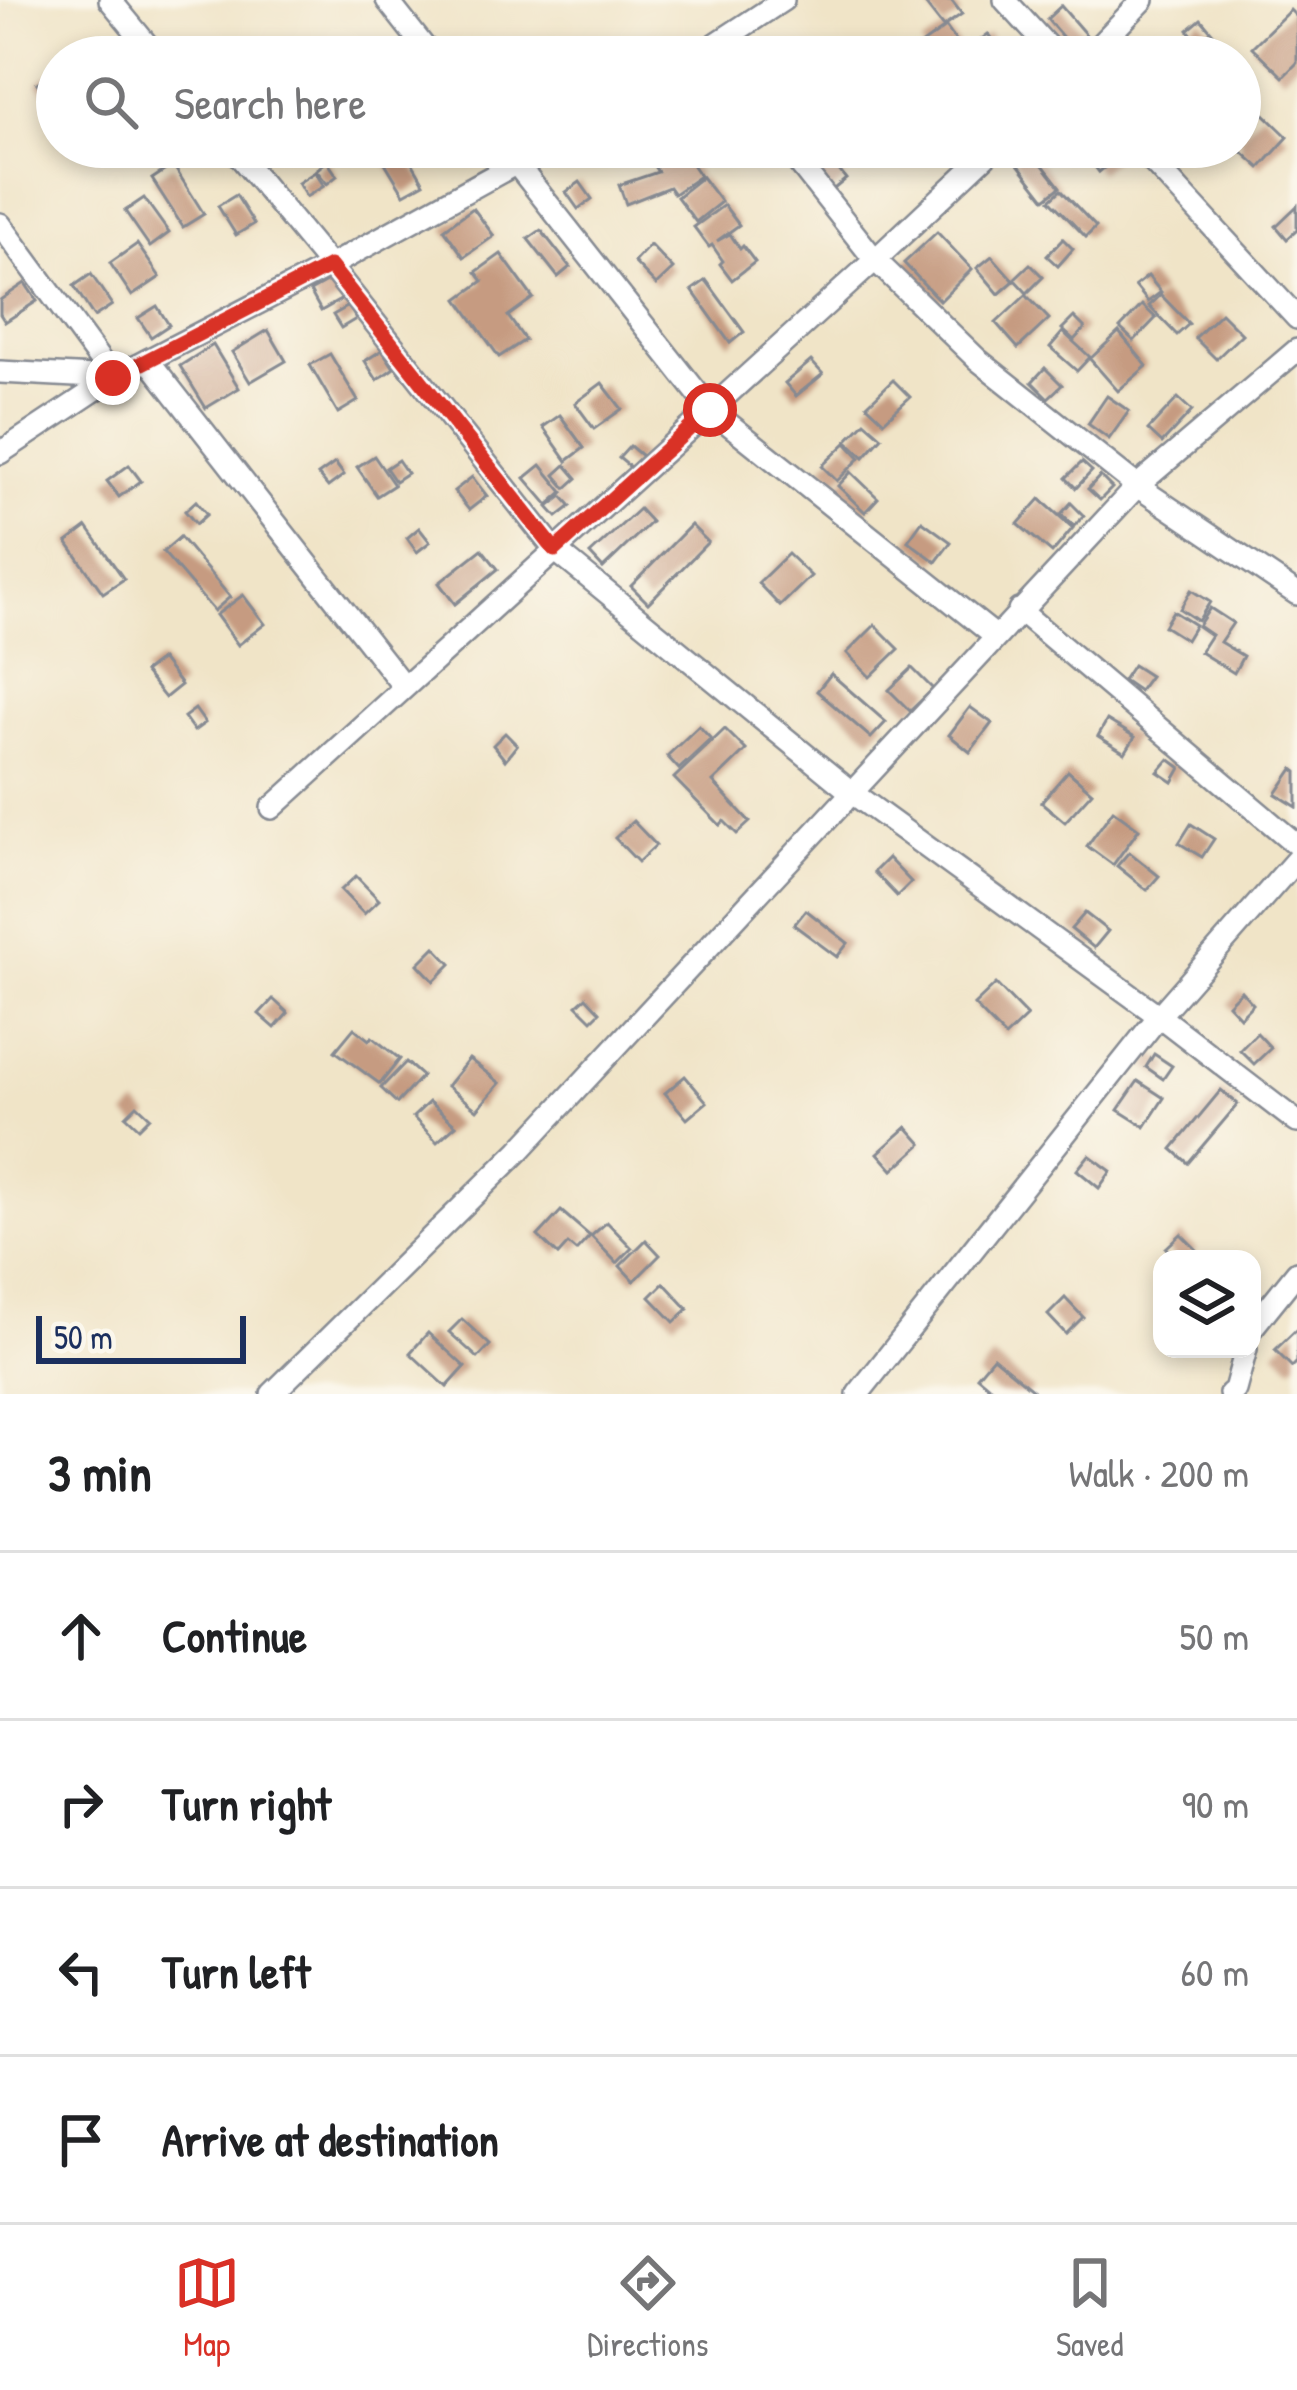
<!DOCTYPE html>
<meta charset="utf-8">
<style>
:root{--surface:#fff;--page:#f6f6f6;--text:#202124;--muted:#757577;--line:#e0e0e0;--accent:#d93025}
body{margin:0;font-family:"Patrick Hand",sans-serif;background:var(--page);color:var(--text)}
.controls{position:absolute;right:36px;bottom:36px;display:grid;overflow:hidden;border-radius:24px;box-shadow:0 6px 18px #0003}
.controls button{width:108px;height:108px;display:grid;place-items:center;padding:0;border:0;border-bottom:3px solid var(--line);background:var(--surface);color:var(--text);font:60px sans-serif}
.scale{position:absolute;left:36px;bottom:30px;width:210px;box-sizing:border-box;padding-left:12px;border:6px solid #1b2f5e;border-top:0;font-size:33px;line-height:42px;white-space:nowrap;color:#1b2f5e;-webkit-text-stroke:9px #fbf7ec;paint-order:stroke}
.stop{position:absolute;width:36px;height:36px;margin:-27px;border:9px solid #d93025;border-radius:50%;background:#fff}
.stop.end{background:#d93025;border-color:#fff;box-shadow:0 3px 12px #0008}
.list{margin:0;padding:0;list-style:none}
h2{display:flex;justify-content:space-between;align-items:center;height:156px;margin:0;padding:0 48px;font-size:51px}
h2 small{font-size:39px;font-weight:400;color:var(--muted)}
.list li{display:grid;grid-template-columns:78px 1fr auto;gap:36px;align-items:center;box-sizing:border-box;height:168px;padding:0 48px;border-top:3px solid var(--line)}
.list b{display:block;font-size:45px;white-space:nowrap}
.list em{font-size:39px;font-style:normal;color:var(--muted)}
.icon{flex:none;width:66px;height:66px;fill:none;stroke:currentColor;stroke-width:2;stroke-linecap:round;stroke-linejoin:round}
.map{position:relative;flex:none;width:1297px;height:1394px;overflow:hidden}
.search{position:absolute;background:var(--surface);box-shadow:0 6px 18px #0003;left:36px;right:36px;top:36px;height:132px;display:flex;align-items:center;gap:30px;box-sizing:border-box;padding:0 42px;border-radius:66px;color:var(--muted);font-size:45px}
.sheet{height:828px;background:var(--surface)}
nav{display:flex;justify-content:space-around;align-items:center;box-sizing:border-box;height:168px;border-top:3px solid var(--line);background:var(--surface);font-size:33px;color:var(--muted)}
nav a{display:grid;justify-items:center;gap:6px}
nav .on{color:var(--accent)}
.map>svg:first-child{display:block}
.building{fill:#c69b81}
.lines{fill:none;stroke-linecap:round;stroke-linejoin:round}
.street-casing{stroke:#868a92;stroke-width:26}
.street{stroke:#fff;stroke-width:21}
.route{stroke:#d93025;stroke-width:15}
</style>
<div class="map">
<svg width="1297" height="1394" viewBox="0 0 1297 1394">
<rect width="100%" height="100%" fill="#fbf7ec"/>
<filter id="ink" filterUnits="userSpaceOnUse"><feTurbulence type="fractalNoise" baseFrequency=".00833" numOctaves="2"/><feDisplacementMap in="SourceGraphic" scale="24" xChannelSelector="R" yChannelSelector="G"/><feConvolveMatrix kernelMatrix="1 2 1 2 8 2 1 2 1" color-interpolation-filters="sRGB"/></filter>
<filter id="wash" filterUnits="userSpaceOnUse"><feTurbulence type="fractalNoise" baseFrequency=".004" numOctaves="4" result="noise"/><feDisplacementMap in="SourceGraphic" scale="48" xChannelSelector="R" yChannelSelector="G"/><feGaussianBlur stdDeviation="2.7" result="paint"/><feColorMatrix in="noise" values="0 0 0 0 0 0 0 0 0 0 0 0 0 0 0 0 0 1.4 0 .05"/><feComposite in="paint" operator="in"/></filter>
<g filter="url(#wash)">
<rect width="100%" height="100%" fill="#f0e4c7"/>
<g id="blocks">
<g class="building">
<path d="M922,0H951L962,14L943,27Z"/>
<path d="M1061,6L1086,35L1072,48L1047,19Z"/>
<path d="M1290,10L1297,17V63L1283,77L1252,47Z"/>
<path d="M1201,19L1233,57H1211L1188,30Z"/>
<path d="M946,27L960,47L946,57H930L921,45Z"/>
<path d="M988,34L999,49L989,57H984L975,44Z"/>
<path d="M52,72L57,78V110L37,83Z"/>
<path d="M1262,112L1288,137L1260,168L1240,150V136Z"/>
<path d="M397,147H403L424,183L404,194L381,156Z"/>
<path d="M652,147H680L700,176L674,194L669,187L626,204L619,185L658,172L645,153Z"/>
<path d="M1029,147L1060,187L1045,199L1014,159Z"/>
<path d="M1101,147H1123L1126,150L1099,172L1088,158Z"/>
<path d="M822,149L846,179L829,193L805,163Z"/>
<path d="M327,161L337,176L327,184L316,170Z"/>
<path d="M173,165L204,214L183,227L152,179Z"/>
<path d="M315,172L324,186L306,197L298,183Z"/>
<path d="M702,177L721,202L696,222L677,197Z"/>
<path d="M580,182L592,199L578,209L566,192Z"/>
<path d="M1061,190L1096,227L1086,237L1050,200Z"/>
<path d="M236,195L254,224L236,235L218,206Z"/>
<path d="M144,198L169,233L150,247L125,211Z"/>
<path d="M724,205L739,225L717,241L730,234L740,249L743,246L755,262L732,280L720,264L723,261L712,245L709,247L694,227Z"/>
<path d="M1297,206V230L1287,239L1276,226Z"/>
<path d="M473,208L494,236L464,257L444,229Z"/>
<path d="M541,230L570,267L558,277L528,239Z"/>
<path d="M937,232L972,269L940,301L904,263Z"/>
<path d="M1063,239L1073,249L1058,266L1047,256Z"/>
<path d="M137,244L160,277L132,296L110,263Z"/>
<path d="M650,245L673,269L656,285L634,262Z"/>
<path d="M501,254L533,298L508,316L525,340L499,357L458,299L483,281L476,272Z"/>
<path d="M992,256L1014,281L999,294L977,268Z"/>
<path d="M1030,264L1043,277L1027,293L1014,279Z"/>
<path d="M91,274L112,305L94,317L74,286Z"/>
<path d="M1148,276L1161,292L1148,302L1135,286Z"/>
<path d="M330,280L342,299L321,311L310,291Z"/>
<path d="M706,280L744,332L730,343L692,290Z"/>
<path d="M25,283L37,301L5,322L0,314V300Z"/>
<path d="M1026,295L1049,319L1018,348L996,323Z"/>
<path d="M1161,295L1189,324L1177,335L1149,306Z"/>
<path d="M1142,305L1156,318L1134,341L1120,328Z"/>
<path d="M157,306L169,325L151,337L138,318Z"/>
<path d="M349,306L356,319L341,328L333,315Z"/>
<path d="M1221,313L1242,334L1216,359L1195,338Z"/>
<path d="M1074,317L1085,328L1074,340L1062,329Z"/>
<path d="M268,330L286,361L250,382L232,352Z"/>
<path d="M1063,332L1090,357L1077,371L1050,347Z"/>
<path d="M1119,332L1147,366L1118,391L1090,359Z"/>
<path d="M213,345L239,388L206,408L180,366Z"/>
<path d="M382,350L394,368L377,380L365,361Z"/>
<path d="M330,354L358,401L338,413L310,365Z"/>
<path d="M811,361L823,374L796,396L785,383Z"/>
<path d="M1045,368L1062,385L1048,398L1032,382Z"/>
<path d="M893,380L910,397L884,421L867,405Z"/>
<path d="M602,383L622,409L594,429L575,403Z"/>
<path d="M1107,396L1129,411L1109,439L1088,424Z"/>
<path d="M1178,398L1192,411L1162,443L1148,430Z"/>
<path d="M560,415L584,448L567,461L543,427Z"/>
<path d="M865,422L882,437L864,457L847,441Z"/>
<path d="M846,443L860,458L837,481L822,466Z"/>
<path d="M630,446L642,456L631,468L619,458Z"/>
<path d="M374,456L394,485L377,496L357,467Z"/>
<path d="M398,460L407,473L395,481L386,468Z"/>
<path d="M1082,462L1092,471L1076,488L1066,478Z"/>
<path d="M335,463L344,475L328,487L318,475Z"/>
<path d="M129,465L141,481L119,497L107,481Z"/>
<path d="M541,465L563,492L548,505L525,478Z"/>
<path d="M566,465L577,478L566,488L555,475Z"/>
<path d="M851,472L878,498L865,512L838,486Z"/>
<path d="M1100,476L1112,488L1100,500L1088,489Z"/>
<path d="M472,477L487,496L469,510L454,491Z"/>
<path d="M562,496L571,506L557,517L548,507Z"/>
<path d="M1040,499L1073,528L1052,553L1018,524Z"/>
<path d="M196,501L207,514L196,524L185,511Z"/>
<path d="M1071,503L1084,516L1074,526L1061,514Z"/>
<path d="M639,509L651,522L603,568L590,554Z"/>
<path d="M922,521L951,542L936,562L908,541Z"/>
<path d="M691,525L708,542L648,603L631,586Z"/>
<path d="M87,527L124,579L103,593L67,542Z"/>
<path d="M419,528L430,542L417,552L407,538Z"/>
<path d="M180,537L230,597L214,611L163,552Z"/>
<path d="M482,549L498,569L455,604L439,583Z"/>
<path d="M788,554L811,576L780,606L758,583Z"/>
<path d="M1191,590L1210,602L1198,621L1180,609Z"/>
<path d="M243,595L265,624L238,645L216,615Z"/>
<path d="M1210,608L1233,623L1220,642L1243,656L1234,673L1200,652L1211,635L1198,626Z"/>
<path d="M1173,611L1195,625L1186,640L1164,626Z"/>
<path d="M875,625L899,649L870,677L847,653Z"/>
<path d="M161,659L181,685L165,698L144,672Z"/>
<path d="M1133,665L1150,676L1139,691L1123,680Z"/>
<path d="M912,668L933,689L910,711L889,690Z"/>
<path d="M831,674L886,722L871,738L817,691Z"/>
<path d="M970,707L992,723L970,752L949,735Z"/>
<path d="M195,709L205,723L194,731L184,717Z"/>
<path d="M1107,720L1135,737L1125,753L1098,736Z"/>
<path d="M699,726L711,739L679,769L667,756Z"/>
<path d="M725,729L746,750L713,782L750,822L737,834L724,821L720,825L674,778Z"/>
<path d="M505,733L517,745L505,760L493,745Z"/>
<path d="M1169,759L1181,768L1173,782L1158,772Z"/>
<path d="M1293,769L1297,772V807L1276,794Z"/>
<path d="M1068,771L1092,792L1065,822L1041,802Z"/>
<path d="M1113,810L1139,829L1113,865L1087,846Z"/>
<path d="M633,821L656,845L638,862L615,838Z"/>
<path d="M1191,824L1214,839L1202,857L1179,843Z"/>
<path d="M1129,852L1159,876L1147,890L1117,866Z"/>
<path d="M888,858L911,882L897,896L874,872Z"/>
<path d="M356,876L379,900L364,914L341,890Z"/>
<path d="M806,910L848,943L837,957L794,925Z"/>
<path d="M1085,913L1108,931L1094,948L1071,929Z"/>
<path d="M435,947L451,964L434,981L418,964Z"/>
<path d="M996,984L1027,1016L1005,1037L974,1005Z"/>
<path d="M1241,991L1253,1004L1240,1017L1228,1004Z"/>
<path d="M586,997L600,1012L592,1020L577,1005Z"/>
<path d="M273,999L288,1013L275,1028L259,1014Z"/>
<path d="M354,1028L369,1040L372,1037L400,1059L380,1084L335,1051Z"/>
<path d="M1257,1033L1271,1048L1254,1064L1240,1050Z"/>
<path d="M1154,1054L1172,1066L1163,1079L1146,1067Z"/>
<path d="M469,1059L500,1083L477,1110L447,1086Z"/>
<path d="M406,1062L422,1076L397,1103L381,1088Z"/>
<path d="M685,1076L707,1102L687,1119L665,1093Z"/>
<path d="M1138,1081L1164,1098L1145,1127L1118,1110Z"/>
<path d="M1221,1090L1238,1104L1188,1163L1172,1149Z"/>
<path d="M429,1102L456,1125L437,1142L413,1117Z"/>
<path d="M137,1105L150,1117L139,1128L126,1116Z"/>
<path d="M907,1127L922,1144L893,1170L878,1153Z"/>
<path d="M1089,1155L1111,1171L1099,1188L1077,1170Z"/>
<path d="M561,1211L590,1236L576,1251L568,1244L558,1255L538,1236Z"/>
<path d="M607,1222L632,1248L617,1263L591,1236Z"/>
<path d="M1181,1234L1197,1250L1188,1259H1176L1166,1248Z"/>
<path d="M646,1240L660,1255L634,1281L620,1266Z"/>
<path d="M664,1283L688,1309L674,1322L650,1297Z"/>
<path d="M1065,1298L1083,1317L1066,1334L1048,1315Z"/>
<path d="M462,1319L490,1345L478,1358L449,1332Z"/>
<path d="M1297,1329V1362L1292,1367L1275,1350Z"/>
<path d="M428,1333L465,1367L447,1387L410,1353Z"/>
<path d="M993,1357L1033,1390L1029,1394H998L977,1376Z"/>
</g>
</g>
</g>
<g filter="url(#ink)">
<use href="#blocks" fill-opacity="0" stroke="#868a92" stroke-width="3"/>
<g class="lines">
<defs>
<g id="street">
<path d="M110,0L157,57"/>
<path d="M387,0L432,57"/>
<path d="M1005,0L1057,57"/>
<path d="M696,57L783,0"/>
<path d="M1088,57L1143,0"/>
<path d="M232,147L330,266L555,550L851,792L1159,1016L1297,1122"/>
<path d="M503,147L710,409L995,636"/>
<path d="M995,147L875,260L977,359L1137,486L1297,594"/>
<path d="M1139,147L1297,318"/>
<path d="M0,224L113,378"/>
<path d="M148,360L404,687"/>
<path d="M0,372L113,378"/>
<path d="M0,453L113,378L330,266L546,147"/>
<path d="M1019,610L1297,845"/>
<path d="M272,808L875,260L786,147"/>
<path d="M1252,1328L1297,1272"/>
<path d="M272,1394L519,1151L1137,486L1297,350"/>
<path d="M858,1394L1159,1016L1297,859"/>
<path d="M1230,1394L1235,1390L1246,1349"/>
</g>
</defs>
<use href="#street" class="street-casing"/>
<use href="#street" class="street"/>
</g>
</g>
<g class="lines" filter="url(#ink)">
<path class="route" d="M113,378L330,266L555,550L710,410"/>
</g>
</svg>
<div class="controls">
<button><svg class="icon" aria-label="layers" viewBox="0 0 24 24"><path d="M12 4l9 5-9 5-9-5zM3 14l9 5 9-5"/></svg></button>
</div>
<div class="scale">50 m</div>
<div class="stop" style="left:710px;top:410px"></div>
<div class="stop end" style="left:113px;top:378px"></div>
<div class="search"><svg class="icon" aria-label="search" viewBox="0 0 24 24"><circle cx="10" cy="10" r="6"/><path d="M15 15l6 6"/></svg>Search here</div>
</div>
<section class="sheet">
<h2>3 min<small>Walk · 200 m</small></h2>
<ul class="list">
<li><svg class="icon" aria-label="ahead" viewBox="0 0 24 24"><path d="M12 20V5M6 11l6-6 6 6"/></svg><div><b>Continue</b></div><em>50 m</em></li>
<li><svg class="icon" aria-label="right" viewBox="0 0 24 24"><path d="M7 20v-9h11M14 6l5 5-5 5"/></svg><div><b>Turn right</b></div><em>90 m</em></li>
<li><svg class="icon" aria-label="left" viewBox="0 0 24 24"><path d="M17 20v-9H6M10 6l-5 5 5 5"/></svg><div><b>Turn left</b></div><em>60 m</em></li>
<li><svg class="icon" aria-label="arrive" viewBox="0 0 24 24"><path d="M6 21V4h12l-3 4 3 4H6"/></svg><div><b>Arrive at destination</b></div></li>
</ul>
</section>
<nav>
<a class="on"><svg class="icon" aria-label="map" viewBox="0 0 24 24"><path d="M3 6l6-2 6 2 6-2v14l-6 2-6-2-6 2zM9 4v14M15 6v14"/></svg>Map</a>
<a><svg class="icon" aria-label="directions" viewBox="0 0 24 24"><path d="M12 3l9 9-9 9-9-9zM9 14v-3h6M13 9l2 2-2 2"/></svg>Directions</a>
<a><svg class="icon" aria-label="saved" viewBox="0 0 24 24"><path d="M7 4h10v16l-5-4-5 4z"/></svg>Saved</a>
</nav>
